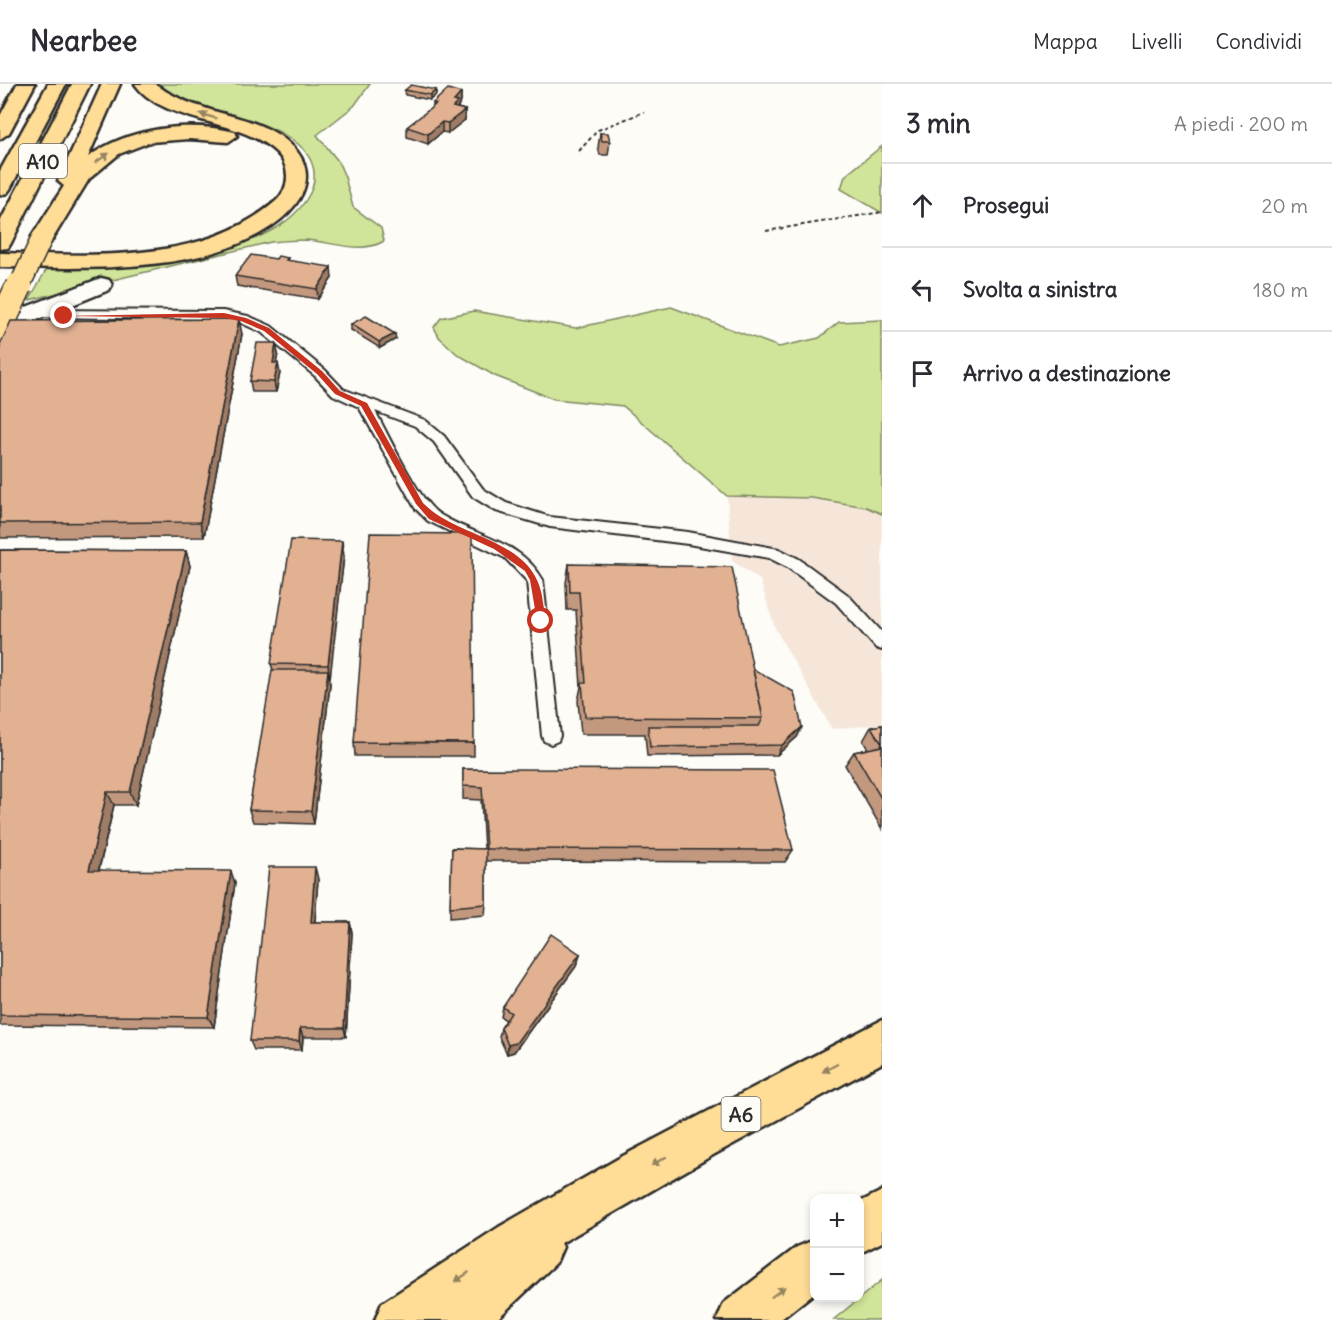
<!DOCTYPE html>
<html lang="it">
<meta charset="utf-8">
<style>
:root{--surface:#fff;--page:#f2f2f3;--text:#2b2b33;--muted:#7c7c81;--line:#e1e1e2}
body{margin:0;font-family:Delius,sans-serif;background:var(--page);color:var(--text)}
.controls{position:absolute;right:18px;bottom:18px;display:grid;overflow:hidden;border-radius:12px;box-shadow:0 3px 9px #0003}
.controls button{width:54px;height:54px;display:grid;place-items:center;padding:0;border:0;border-bottom:2px solid var(--line);background:var(--surface);color:var(--text);font:30px sans-serif}
.stop{position:absolute;width:18px;height:18px;margin:-14px;border:4px solid #c8321e;border-radius:50%;background:#fff}
.stop.end{background:#c8321e;border-color:#fff;box-shadow:0 2px 6px #0008}
.list{margin:0;padding:0;list-style:none}
h2{display:flex;justify-content:space-between;align-items:center;height:78px;margin:0;padding:0 24px;font-size:26px}
h2 small{font-size:20px;font-weight:400;color:var(--muted)}
.list li{display:grid;grid-template-columns:39px 1fr auto;gap:18px;align-items:center;box-sizing:border-box;height:84px;padding:0 24px;border-top:2px solid var(--line)}
.list b{display:block;font-size:22px;white-space:nowrap}
.list em{font-size:20px;font-style:normal;color:var(--muted)}
.icon{flex:none;width:33px;height:33px;fill:none;stroke:currentColor;stroke-width:2;stroke-linecap:round;stroke-linejoin:round}
.map{position:relative;flex:none;width:882px;height:1236px;overflow:hidden}
header{display:flex;align-items:center;gap:36px;box-sizing:border-box;height:84px;padding:0 30px;background:var(--surface);border-bottom:2px solid var(--line)}
header strong{font-size:28px}
nav{display:flex;gap:33px;margin-inline-start:auto;font-size:21px}
main{display:flex}
aside{flex:1;background:var(--surface)}
.map>svg:first-child{display:block}
.built{fill:#f5e6d9}
.green{fill:#d0e599;stroke:#7e8862;stroke-width:1.5}
.lines{fill:none;stroke-linecap:round;stroke-linejoin:round}
.lane-casing{stroke:#2b2b2b;stroke-width:4}
.street-casing{stroke:#2b2b2b;stroke-width:5}
.highway-casing{stroke:#2b2b2b;stroke-width:5}
.path{stroke:#2b2b2b;stroke-width:2;stroke-dasharray:4 3;stroke-linecap:butt}
.lane{fill:#fdfcf7;fill-rule:evenodd}
.street{fill:#fdfcf7;fill-rule:evenodd}
.highway{fill:#ffdd96;fill-rule:evenodd}
.highway-bridge-far1-casing{stroke:#2b2b2b;stroke-width:23;stroke-linecap:butt}
.highway-bridge-casing{stroke:#2b2b2b;stroke-width:29;stroke-linecap:butt}
.highway-bridge-far1{stroke:#ffdd96;stroke-width:20}
.highway-bridge{stroke:#ffdd96;stroke-width:26}
.wall{fill:#c2987e;stroke:#2b2b2b;stroke-width:1.5}
.shaded-wall{fill:#9e7c66;stroke:#2b2b2b;stroke-width:1.5}
.building{fill:#e1b192;stroke:#2b2b2b;stroke-width:1.5}
.oneway{fill:#958460}
.route{fill:#c8321e}
.labels{text-anchor:middle;dominant-baseline:central;stroke-width:4.5;stroke-linejoin:round;paint-order:stroke}
.shield{fill:#fdfcf7;stroke:#6a6a68;stroke-width:1.5}
.shield-label{font-size:20px;font-weight:bold;fill:#2b2b2b}
</style>
<header>
<strong>Nearbee</strong>
<nav><a>Mappa</a><a>Livelli</a><a>Condividi</a></nav>
</header>
<main>
<div class="map">
<svg width="882" height="1236" viewBox="0 0 882 1236">
<rect width="100%" height="100%" fill="#fdfcf7"/>
<filter id="ink" filterUnits="userSpaceOnUse"><feTurbulence type="fractalNoise" baseFrequency=".0167" numOctaves="2"/><feDisplacementMap in="SourceGraphic" scale="12" xChannelSelector="R" yChannelSelector="G"/><feConvolveMatrix kernelMatrix="1 2 1 2 8 2 1 2 1" color-interpolation-filters="sRGB"/></filter>
<g filter="url(#ink)">
<path class="built" d="M727,412L812,414L866,423L882,430V640L832,645L775,544L760,496L732,477Z"/>
<g class="green">
<path d="M156,0H370L354,22L317,51L338,77L345,93L353,123L381,144L384,157C361,171 329,157 305,156C294,156 282,157 271,158L29,216L48,183C119,178 274,182 310,109C319,91 313,73 298,60C262,30 198,29 156,0Z"/>
<path d="M882,62V129L841,105L845,92Z"/>
<path d="M671,223L779,263L819,254L839,238L882,236V430L866,423L812,414L727,412L623,322L554,315L495,292L457,270L439,253L434,243L441,234L474,227L576,244Z"/>
<path d="M882,1196V1236H833Z"/>
</g>
<g class="lines">
<defs>
<path id="lane" d="M30,226L223,227L248,232L271,242L325,286L343,305L425,336L444,352L483,405L506,419L550,433L688,448L779,465L799,475L848,511L882,548V566L876,564L836,519L787,483L769,474L688,460L550,443L496,427L473,413L434,358L415,342L375,327C389,352 418,416 439,430C475,453 521,456 543,496L560,652L558,657L551,660L544,657L542,652L527,497L505,474L428,437L415,424L359,323L333,311L315,292L261,248L239,238L223,235L26,233V227Z"/>
<path id="street" d="M101,194L109,196L112,201L109,206L38,235L0,239V225L26,223Z"/>
<g id="highway">
<path d="M17,0H35L9,49L0,55V32Z"/>
<path d="M48,0H66L10,105L7,109L0,111V87Z"/>
<path d="M72,0H90L11,159L8,164L0,165V138Z"/>
<path d="M102,0H120L88,73C128,44 187,36 235,48L237,52L228,58L189,55L150,58L119,70L89,95L50,159H34L31,154L64,102L58,97Z"/>
<path d="M135,0C141,0 148,0 154,0C159,1 164,7 169,9C180,15 191,20 202,23C221,30 241,33 259,41C315,64 323,107 272,142C200,191 83,184 0,183V169C91,171 202,181 276,117C290,104 291,83 277,69C240,33 164,41 135,0Z"/>
<path d="M882,936V979L713,1071L561,1159L563,1163L556,1179L496,1236H375L382,1219L499,1143L621,1073Z"/>
<path d="M882,1107V1158L860,1169V1118Z"/>
<path d="M814,1156V1209L780,1236H717L724,1219L797,1163Z"/>
</g>
</defs>
<use href="#lane" class="lane-casing"/>
<use href="#street" class="street-casing"/>
<use href="#highway" class="highway-casing"/>
<g class="path">
<path d="M579,67L598,46L644,28"/>
<path d="M766,147L882,128"/>
</g>
<use href="#lane" class="lane"/>
<use href="#street" class="street"/>
<use href="#highway" class="highway"/>
<defs>
<path id="highway-bridge-far1" d="M19,203L42,154"/>
<path id="highway-bridge" d="M0,243L19,202"/>
</defs>
<use href="#highway-bridge-far1" class="highway-bridge-far1-casing"/>
<use href="#highway-bridge" class="highway-bridge-casing"/>
<use href="#highway-bridge-far1" class="highway-bridge-far1"/>
<use href="#highway-bridge" class="highway-bridge"/>
</g>
<g class="wall">
<path d="M405,6H436V11L430,16L405,11Z"/>
<path d="M461,9V18L458,22V24L465,26V36L448,49L442,48L428,60L407,53V43L433,23V19Z"/>
<path d="M600,49L610,57L608,71H600L598,64Z"/>
<path d="M288,174V177L332,194L318,215L237,202L235,192L276,175Z"/>
<path d="M351,240L396,255L380,264L351,246Z"/>
<path d="M242,250L204,453L0,454V261Z"/>
<path d="M276,259L278,270L276,279L280,289L276,308H252L250,297Z"/>
<path d="M0,466L186,467L190,482L136,721H114L99,786L235,799L214,943L0,941Z"/>
<path d="M344,472L329,595L330,600L314,740L253,738L249,726L273,586L271,580Z"/>
<path d="M569,480L753,585L802,643L797,653L777,671L647,672L645,650H581L578,617L581,603L576,526H567L566,499Z"/>
<path d="M882,641V745L845,681L854,668L868,665L863,657L871,643Z"/>
<path d="M354,658L474,659V672H355Z"/>
<path d="M463,685L793,766L785,778L486,777V820L485,831L450,834L452,764L484,765L481,716L463,715Z"/>
<path d="M318,795L315,838H350L352,849L346,953H303L302,966H254L250,957Z"/>
<path d="M580,870L577,881L514,968L507,970L499,953L501,944L506,936L501,933L503,923Z"/>
</g>
<g class="shaded-wall">
<path d="M436,6V11L430,16V11Z"/>
<path d="M461,9V18L458,22V28L453,32L454,17Z"/>
<path d="M465,26V36L448,49V39Z"/>
<path d="M442,38V48L428,60V50Z"/>
<path d="M331,183L332,194L318,215L317,205Z"/>
<path d="M239,235L242,250L204,453L200,438Z"/>
<path d="M395,250L396,255L380,264L379,258Z"/>
<path d="M276,259L278,270L274,289L273,279Z"/>
<path d="M278,279L280,289L276,308L274,298Z"/>
<path d="M342,457L344,472L330,595L328,581Z"/>
<path d="M186,467L190,482L136,721L130,708Z"/>
<path d="M328,586L330,600L314,740L311,727Z"/>
<path d="M802,643L797,653L777,671L782,661Z"/>
<path d="M107,708L114,721L96,797L89,786Z"/>
<path d="M315,783L318,795L314,849L311,838Z"/>
<path d="M231,787L235,799L214,943L208,933Z"/>
<path d="M350,838L352,849L346,953L344,944Z"/>
<path d="M580,870L577,881L514,968L507,970L508,961Z"/>
<path d="M300,944L303,953L302,966L299,957Z"/>
</g>
<g class="building">
<path d="M411,1L436,6L430,11L405,6Z"/>
<path d="M448,5L461,9L454,17L458,18L453,23L465,26L448,39L442,38L428,50L407,43L436,20L433,19Z"/>
<path d="M600,49H608L610,57H602Z"/>
<path d="M251,171L276,175L278,172L288,174L286,176L331,183L317,205L235,192Z"/>
<path d="M366,232L395,250L379,258L351,240Z"/>
<path d="M239,235L200,438L0,439V261L11,237Z"/>
<path d="M257,259H276L273,279H278L274,298L250,297Z"/>
<path d="M370,449L472,450L474,659L354,658Z"/>
<path d="M291,456L342,457L328,581L271,580Z"/>
<path d="M0,466L186,467L130,708H107L89,786L231,787L208,933L0,931Z"/>
<path d="M569,480L732,483L763,634L585,633L582,599H586L579,508H570Z"/>
<path d="M753,585L794,608L802,643L782,661L650,663L648,642H759L763,634Z"/>
<path d="M272,586H328L311,727L249,726Z"/>
<path d="M882,641V660L871,643Z"/>
<path d="M882,662V716L854,668Z"/>
<path d="M463,685L773,686L793,766L486,765L482,703L463,702Z"/>
<path d="M452,764L486,765V820L450,823Z"/>
<path d="M269,783H315L311,838H350L344,944H300L299,957H250Z"/>
<path d="M551,850L580,870L516,959L508,961L501,944L511,929L503,923Z"/>
</g>
<defs><path id="oneway-solid" d="M-6-.8H1V-3.2L6.5 0L1 3.2V.8H-6Z" transform="scale(1.5)"/></defs>
<g class="oneway">
<use href="#oneway-solid" transform="translate(208 32) rotate(-163)"/>
<use href="#oneway-solid" transform="translate(102 74) rotate(-35)"/>
<use href="#oneway-solid" transform="translate(830 984) rotate(152)"/>
<use href="#oneway-solid" transform="translate(659 1077) rotate(150)"/>
<use href="#oneway-solid" transform="translate(462 1193) rotate(146)"/>
<use href="#oneway-solid" transform="translate(778 1208) rotate(-37)"/>
</g>
</g>
<path class="route" d="M224,229L246,234L269,244L322,287L340,307L367,319L423,419C458,455 532,454 542,512C543,521 546,531 544,539L537,537L530,496L525,487L494,465L429,435L416,420L361,322L335,310L317,290L264,247L241,237L224,234L61,232Z"/>
<g class="labels">
<g class="shield">
<rect x="19" y="60" width="48" height="34" rx="4.5"/>
<rect x="721.5" y="1013" width="39" height="34" rx="4.5"/>
</g>
<g class="shield-label">
<text x="43" y="77">A10</text>
<text x="741" y="1030">A6</text>
</g>
</g>
</svg>
<div class="controls">
<button>+</button>
<button>−</button>
</div>
<div class="stop" style="left:541px;top:537px"></div>
<div class="stop end" style="left:64px;top:232px"></div>
</div>
<aside>
<h2>3 min<small>A piedi · 200 m</small></h2>
<ul class="list">
<li><svg class="icon" aria-label="ahead" viewBox="0 0 24 24"><path d="M12 20V5M6 11l6-6 6 6"/></svg><div><b>Prosegui</b></div><em>20 m</em></li>
<li><svg class="icon" aria-label="left" viewBox="0 0 24 24"><path d="M17 20v-9H6M10 6l-5 5 5 5"/></svg><div><b>Svolta a sinistra</b></div><em>180 m</em></li>
<li><svg class="icon" aria-label="arrive" viewBox="0 0 24 24"><path d="M6 21V4h12l-3 4 3 4H6"/></svg><div><b>Arrivo a destinazione</b></div></li>
</ul>
</aside>
</main>
